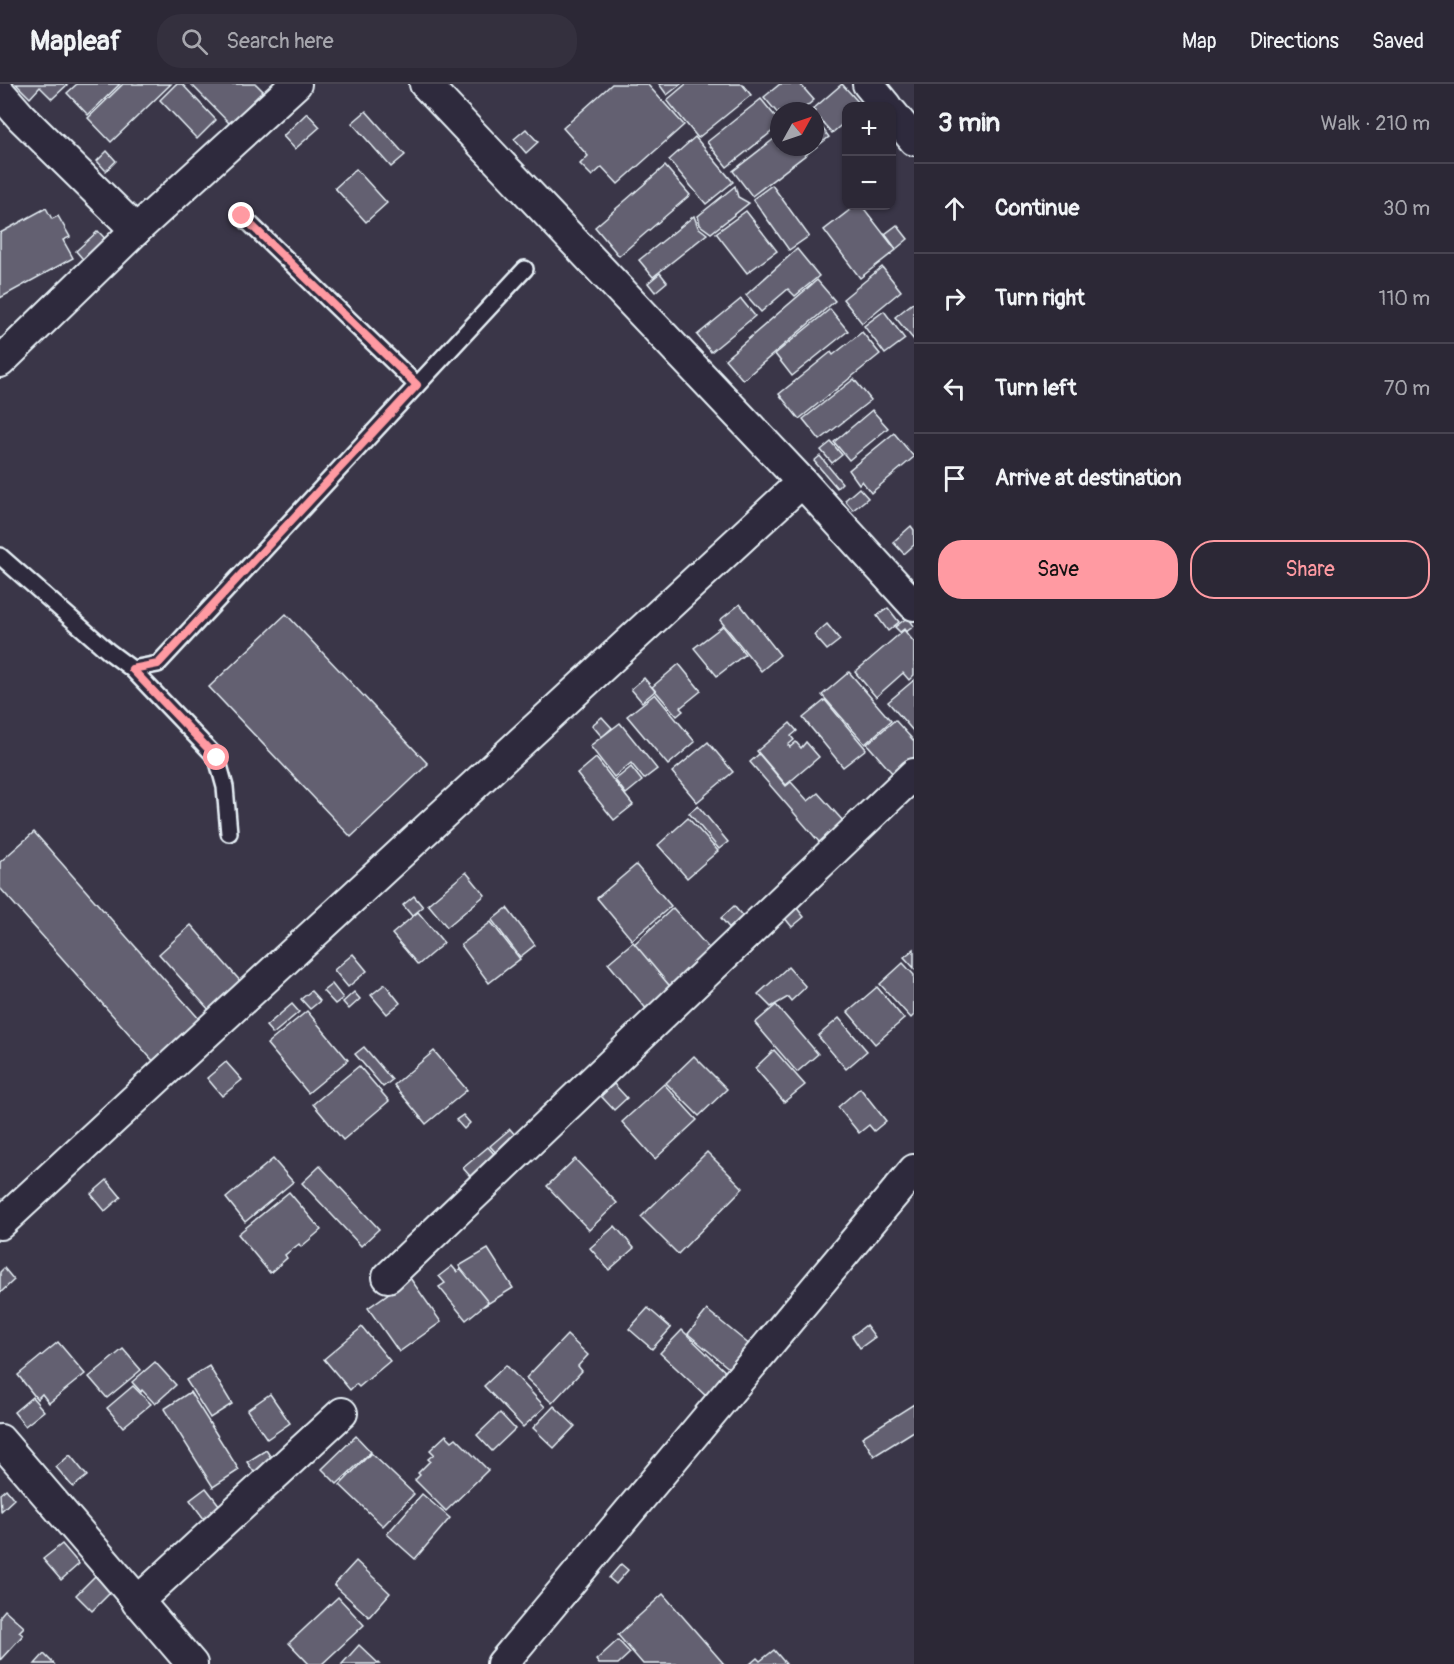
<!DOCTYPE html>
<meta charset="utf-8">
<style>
:root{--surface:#2c2836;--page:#34303e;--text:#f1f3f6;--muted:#a6a6ad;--line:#484451;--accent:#ff9aa2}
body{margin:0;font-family:Pangolin,sans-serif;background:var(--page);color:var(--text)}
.controls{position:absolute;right:18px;top:18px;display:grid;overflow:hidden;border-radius:12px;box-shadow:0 2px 4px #0004}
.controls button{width:54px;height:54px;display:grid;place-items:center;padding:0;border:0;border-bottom:2px solid var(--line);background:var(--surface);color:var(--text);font:30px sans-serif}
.compass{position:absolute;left:770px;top:18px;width:54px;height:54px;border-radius:50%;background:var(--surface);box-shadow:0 2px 4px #0004;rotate:50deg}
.stop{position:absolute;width:18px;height:18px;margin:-14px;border:4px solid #ff9aa2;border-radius:50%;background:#fff}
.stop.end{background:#ff9aa2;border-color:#fff;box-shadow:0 2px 6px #0008}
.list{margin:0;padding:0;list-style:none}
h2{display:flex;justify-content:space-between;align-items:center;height:78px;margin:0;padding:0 24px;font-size:26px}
h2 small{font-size:20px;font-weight:400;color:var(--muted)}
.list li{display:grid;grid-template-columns:39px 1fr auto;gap:18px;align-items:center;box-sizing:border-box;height:90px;padding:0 24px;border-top:2px solid var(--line)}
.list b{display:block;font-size:22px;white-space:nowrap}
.list em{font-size:20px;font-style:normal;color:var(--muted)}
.actions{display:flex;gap:12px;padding:18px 24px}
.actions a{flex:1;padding:14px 0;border:2px solid var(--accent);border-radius:24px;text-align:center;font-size:21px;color:var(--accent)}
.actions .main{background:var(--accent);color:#111}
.icon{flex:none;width:33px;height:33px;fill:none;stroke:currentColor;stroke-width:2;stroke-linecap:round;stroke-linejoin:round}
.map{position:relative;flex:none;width:914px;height:1580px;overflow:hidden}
header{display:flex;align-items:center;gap:36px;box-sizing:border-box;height:84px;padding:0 30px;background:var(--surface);border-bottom:2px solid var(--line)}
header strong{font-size:28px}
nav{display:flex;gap:33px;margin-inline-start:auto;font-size:21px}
.search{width:420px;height:54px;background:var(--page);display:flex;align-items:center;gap:15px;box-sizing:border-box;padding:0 21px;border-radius:24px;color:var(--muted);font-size:22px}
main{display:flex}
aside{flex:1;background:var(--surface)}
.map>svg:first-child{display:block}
.building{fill:#636171;stroke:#e8f1f8;stroke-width:1.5}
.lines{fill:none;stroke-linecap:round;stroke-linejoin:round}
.service-casing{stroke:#e8f1f8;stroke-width:20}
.minor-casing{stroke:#e8f1f8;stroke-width:34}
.service{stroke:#2f2a3d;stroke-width:15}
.minor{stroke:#2f2a3d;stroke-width:30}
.route{stroke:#ff9aa2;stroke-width:8}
</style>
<header>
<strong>Mapleaf</strong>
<div class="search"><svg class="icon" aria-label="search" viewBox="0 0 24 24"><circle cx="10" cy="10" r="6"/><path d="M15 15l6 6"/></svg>Search here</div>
<nav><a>Map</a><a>Directions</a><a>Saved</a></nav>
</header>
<main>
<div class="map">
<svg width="914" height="1580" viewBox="0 0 914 1580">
<rect width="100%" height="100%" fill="#3a3648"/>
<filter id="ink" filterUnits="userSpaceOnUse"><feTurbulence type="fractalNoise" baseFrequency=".0167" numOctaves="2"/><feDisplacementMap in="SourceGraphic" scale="12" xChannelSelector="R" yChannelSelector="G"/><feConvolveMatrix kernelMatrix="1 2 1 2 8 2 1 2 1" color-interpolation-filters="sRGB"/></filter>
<g filter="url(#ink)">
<g class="building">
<path d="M16,0H68L52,15L40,3L30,14Z"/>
<path d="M77,0H120L88,31L67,9Z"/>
<path d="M123,0H171L111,58L88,34Z"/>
<path d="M176,0H182L216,36L197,55L160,16Z"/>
<path d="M191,0H256L263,7L230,40Z"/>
<path d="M612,0H647L684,41L618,100L602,83L592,92L580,80L588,72L563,44Z"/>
<path d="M659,0H681L667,11Z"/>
<path d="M686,0H742L751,11L698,54L667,16Z"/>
<path d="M780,0H800L814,16L801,27H779V31L764,13Z"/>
<path d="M842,0L862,22H846V37L832,49L815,30V27L812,26Z"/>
<path d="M761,15L779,37V42L727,83L707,58Z"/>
<path d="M366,27L405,71L391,83L352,39Z"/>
<path d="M307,29L320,43L295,65L283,52Z"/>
<path d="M815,34L829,53L752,112L733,87L779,51V63H815Z"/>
<path d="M526,45L538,58L526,69L514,55Z"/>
<path d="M695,53L733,98L706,120L669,76Z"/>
<path d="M107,67L116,77L106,87L97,77Z"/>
<path d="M665,82L690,111L619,172L595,143Z"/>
<path d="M356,85L387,119L366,138L335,104Z"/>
<path d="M772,101L809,152L789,166L753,115Z"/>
<path d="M735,102L738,113L749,119L711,149L700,141L698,132Z"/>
<path d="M855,122H862L896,166L860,194L824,146Z"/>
<path d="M46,124L52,135L58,132L70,153L63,156L73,174L0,214V149Z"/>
<path d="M746,127L777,167L747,189L716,149Z"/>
<path d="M694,132L698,143L707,150L653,193L639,176Z"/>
<path d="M897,141L908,155L896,165L885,150Z"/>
<path d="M98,147L110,160L87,180L76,167Z"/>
<path d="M797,165L819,192L795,212L788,205L761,228L746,211Z"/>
<path d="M882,183L901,207L862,239L843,215Z"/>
<path d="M660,189L667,198L655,208L648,199Z"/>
<path d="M817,196L835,217L743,296L725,275Z"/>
<path d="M741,215L755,232L711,268L697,251Z"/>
<path d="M914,218V256L895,233Z"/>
<path d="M830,225L848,247L792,292L775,270Z"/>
<path d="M884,227L905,255L885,270L864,242Z"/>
<path d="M862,248L880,270L799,335L779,310L831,268L833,271Z"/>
<path d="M854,295L871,316L820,356L803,335Z"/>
<path d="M872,326L888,344L849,376L834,358Z"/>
<path d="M894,349L914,373L871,409L862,397L859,400L849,386Z"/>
<path d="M831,358L842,371L832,379L821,366Z"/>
<path d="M820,372L842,399L837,404L814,377Z"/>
<path d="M859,404L868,414L853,426L845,416Z"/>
<path d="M911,442L914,446V461L904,470L893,458Z"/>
<path d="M740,520L780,571L761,587L720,536Z"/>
<path d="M888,524L899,538L888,547L877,532Z"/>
<path d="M286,530L428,680L351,753L209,603Z"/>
<path d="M908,533L914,542L906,548L904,545L900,548L895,543Z"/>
<path d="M827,540L840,556L827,566L814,551Z"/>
<path d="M723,542L745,570L717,592L694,564Z"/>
<path d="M904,546L914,558V591L909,596L903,589L876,613L855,588Z"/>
<path d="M679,580L701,607L680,624L683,627L677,632L652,603Z"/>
<path d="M849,588L891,637L865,660L822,611Z"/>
<path d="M644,594L655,607L642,618L631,605Z"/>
<path d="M914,596V648L888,618Z"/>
<path d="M655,610L695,658L668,681L627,632Z"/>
<path d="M825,616L866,665L843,683L803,634Z"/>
<path d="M602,633L612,644L602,653L592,641Z"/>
<path d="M895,636L914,657V684L899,697L867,660Z"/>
<path d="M620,639L657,685L644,695L631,679L614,693L590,662Z"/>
<path d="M790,639L797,647L791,652L794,656L788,661L790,663L796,658L801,664L806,658L819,673L786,701L757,667Z"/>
<path d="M708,658L733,688L697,718L672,688Z"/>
<path d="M759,670L786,702L791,698L808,717L818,709L844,738L820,759L750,678Z"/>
<path d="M596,674L633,721L614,736L577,690Z"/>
<path d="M631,683L642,697L626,710L615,696Z"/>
<path d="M698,722L728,758L719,765L689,729Z"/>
<path d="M688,734L718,767L687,794L658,761Z"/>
<path d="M34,748L201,937L154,978L0,804V778Z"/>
<path d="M636,781L671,822L632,856L597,814Z"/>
<path d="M466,788L485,811L447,843L428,820Z"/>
<path d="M414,812L423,823L412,832L403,821Z"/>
<path d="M734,822L744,834L731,846L721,834Z"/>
<path d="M796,823L804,833L792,843L784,833Z"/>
<path d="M507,824L535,861L520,873L492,836Z"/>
<path d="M673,824L714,870L673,906L633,861Z"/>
<path d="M418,828L444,859L418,881L392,850Z"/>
<path d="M491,838L520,875L489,899L461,861Z"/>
<path d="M191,841L242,899L210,927L159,870Z"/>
<path d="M633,858L678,912L653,933L608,879Z"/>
<path d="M914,865V884L904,873Z"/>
<path d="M353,870L367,887L348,903L334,886Z"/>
<path d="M903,879L914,891V931L911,934L880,900Z"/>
<path d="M788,883L806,903L791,917L788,913L771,923L758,910Z"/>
<path d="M332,900L343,914L335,920L323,907Z"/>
<path d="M385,900L400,919L387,930L371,911Z"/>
<path d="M877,903L904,935L875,960L848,928Z"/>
<path d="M311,907L320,917L310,925L301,915Z"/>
<path d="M354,908L360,915L349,925L343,918Z"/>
<path d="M292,920L299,928L273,950L266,942Z"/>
<path d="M776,921L818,970L797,988L755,939Z"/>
<path d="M307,927L348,976L308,1009L267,960Z"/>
<path d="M839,934L867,967L846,985L818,952Z"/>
<path d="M364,963L392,996L383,1003L355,970Z"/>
<path d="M774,966L805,1001L784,1018L755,984Z"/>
<path d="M434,967L467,1006L426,1040L394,1001Z"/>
<path d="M694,972L727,1005L699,1032L666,999Z"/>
<path d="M226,978L242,996L222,1012L207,994Z"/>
<path d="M359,982L389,1017L343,1056L313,1020Z"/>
<path d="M614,1000L627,1014L614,1026L601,1012Z"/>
<path d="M664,1000L697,1036L655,1075L622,1038Z"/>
<path d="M860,1004L886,1037L874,1047L869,1041L859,1049L838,1023Z"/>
<path d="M463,1031L470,1039L464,1045L456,1036Z"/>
<path d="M510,1045L523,1060L503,1077L490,1062Z"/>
<path d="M488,1063L501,1078L476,1099L463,1084Z"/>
<path d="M707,1068L743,1104L678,1170L641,1133Z"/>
<path d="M273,1075L293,1098L245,1138L226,1114Z"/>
<path d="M575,1075L617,1119L589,1146L547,1102Z"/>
<path d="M320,1082L379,1145L361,1162L302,1099Z"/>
<path d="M107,1096L121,1113L105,1127L91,1110Z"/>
<path d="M289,1108L321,1146L301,1163L299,1160L285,1171L287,1174L270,1189L238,1150Z"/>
<path d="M615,1142L634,1164L609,1186L590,1164Z"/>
<path d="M488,1165L513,1204L484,1222L459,1182Z"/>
<path d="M452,1182L457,1188L461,1185L488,1218L466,1236L439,1203L445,1199L439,1192Z"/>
<path d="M4,1184L14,1196L0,1209V1188Z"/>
<path d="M410,1194L441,1238L399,1268L368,1224Z"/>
<path d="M648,1224L671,1244L652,1265L629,1245Z"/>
<path d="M707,1226L751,1262L731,1286L688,1250Z"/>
<path d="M866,1241L875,1253L860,1264L852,1252Z"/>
<path d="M362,1243L390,1277L359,1303L356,1300L350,1306L324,1275Z"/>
<path d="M682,1246L733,1295L706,1312L660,1269Z"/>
<path d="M567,1251L588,1271L578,1282L582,1287L552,1319L526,1294Z"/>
<path d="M58,1258L85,1290L49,1319L42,1310L37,1315L18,1291Z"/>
<path d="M123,1265L141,1286L107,1314L89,1293Z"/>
<path d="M155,1278L176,1301L155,1320L142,1306L141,1308L132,1298Z"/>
<path d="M506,1281L545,1323L523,1343L484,1302Z"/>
<path d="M209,1282L232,1320L210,1334L186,1296Z"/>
<path d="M133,1302L151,1320L123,1343L107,1324Z"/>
<path d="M190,1308L239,1386L213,1403L164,1325Z"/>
<path d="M270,1310L290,1339L267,1355L247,1326Z"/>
<path d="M32,1313L44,1327L25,1342L14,1328Z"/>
<path d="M914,1320V1347L874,1372L862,1353Z"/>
<path d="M554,1322L575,1342L554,1364L533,1344Z"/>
<path d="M500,1329L515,1345L492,1367L477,1351Z"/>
<path d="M446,1351L452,1357L456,1354L488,1386L446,1427L415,1396L420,1391L418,1389L430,1377L428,1375L434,1370L430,1366Z"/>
<path d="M356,1352L371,1368L337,1400L322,1385Z"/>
<path d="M266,1366L276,1381L258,1394L247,1378Z"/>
<path d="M371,1369L414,1410L383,1442L340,1401Z"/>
<path d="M70,1371L87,1392L73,1403L56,1383Z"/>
<path d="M206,1404L223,1426L207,1439L190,1416Z"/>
<path d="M6,1405L14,1415L1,1427L0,1410Z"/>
<path d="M422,1410L450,1434L415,1475L387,1450Z"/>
<path d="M62,1460L79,1480L61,1496L43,1475Z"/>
<path d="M356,1477L390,1509L369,1533L334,1501Z"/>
<path d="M621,1480L628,1486L616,1500L609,1494Z"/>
<path d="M95,1492L111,1508L92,1527L76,1511Z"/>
<path d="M663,1510L724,1580H643L618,1551Z"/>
<path d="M338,1513L364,1541L322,1580H309L289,1559Z"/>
<path d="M5,1526L24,1543L19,1548L23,1551L0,1576V1532Z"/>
<path d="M618,1556L630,1569L618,1580H599L596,1576Z"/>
<path d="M359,1561L379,1580H342Z"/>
<path d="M774,1566L786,1580H750L757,1574L760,1577Z"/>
<path d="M44,1570L54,1580H35Z"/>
</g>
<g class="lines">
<defs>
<g id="service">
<path d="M242,132L417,301"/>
<path d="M0,472L108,567L132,585L158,580L525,185"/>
<path d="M132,585L217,674L225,703L229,749"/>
</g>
<g id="minor">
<path d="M425,0L802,398L914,521"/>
<path d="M868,0L886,22"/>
<path d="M0,9L21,33L136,146"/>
<path d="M892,29L914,56"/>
<path d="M0,278L136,146L296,0"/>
<path d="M0,1140L802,398"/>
<path d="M388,1193L914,690"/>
<path d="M0,1356L192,1580"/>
<path d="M137,1518L342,1329"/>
<path d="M502,1580L914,1086"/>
</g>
</defs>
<use href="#service" class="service-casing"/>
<use href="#minor" class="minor-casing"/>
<use href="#service" class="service"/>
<use href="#minor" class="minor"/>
</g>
</g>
<g class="lines" filter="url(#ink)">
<path class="route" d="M217,674L132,585L158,580L417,301L242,132"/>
</g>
</svg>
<div class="controls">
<button>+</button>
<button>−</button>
</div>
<svg class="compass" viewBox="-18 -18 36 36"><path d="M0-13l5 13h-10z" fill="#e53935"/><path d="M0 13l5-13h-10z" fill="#a6a6ad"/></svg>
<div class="stop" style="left:217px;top:674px"></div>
<div class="stop end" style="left:242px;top:132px"></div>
</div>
<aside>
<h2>3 min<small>Walk · 210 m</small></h2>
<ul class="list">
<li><svg class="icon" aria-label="ahead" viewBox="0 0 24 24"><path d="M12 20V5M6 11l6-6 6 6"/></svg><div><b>Continue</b></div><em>30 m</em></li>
<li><svg class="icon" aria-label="right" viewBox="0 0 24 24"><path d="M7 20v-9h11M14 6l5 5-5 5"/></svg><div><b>Turn right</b></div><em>110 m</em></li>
<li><svg class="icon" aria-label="left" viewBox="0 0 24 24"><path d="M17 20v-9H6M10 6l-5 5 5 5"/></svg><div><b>Turn left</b></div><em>70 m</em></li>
<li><svg class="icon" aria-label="arrive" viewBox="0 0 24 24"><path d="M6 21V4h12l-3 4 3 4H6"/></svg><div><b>Arrive at destination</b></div></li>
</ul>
<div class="actions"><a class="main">Save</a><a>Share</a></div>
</aside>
</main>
